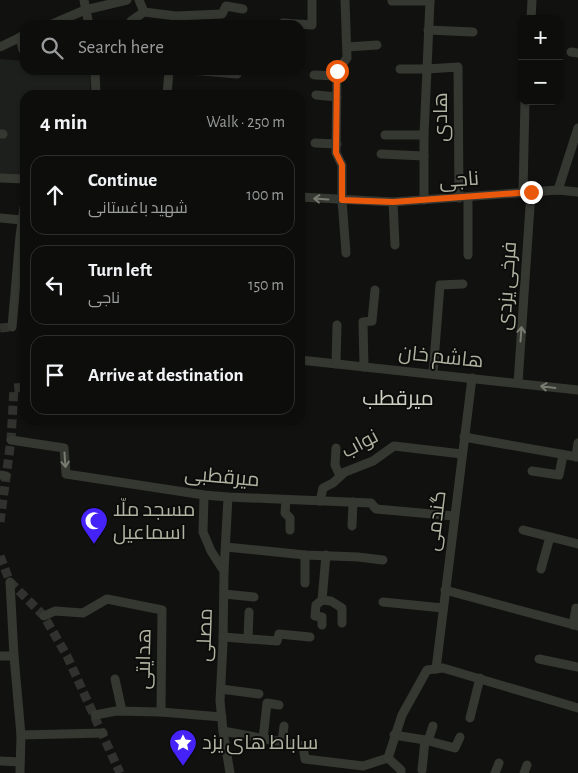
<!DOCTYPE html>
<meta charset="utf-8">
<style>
:root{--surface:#0d0e0c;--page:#161715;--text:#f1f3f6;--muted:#9a9c9d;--line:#2d2e2d}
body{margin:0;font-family:"Alegreya Sans",Cairo,sans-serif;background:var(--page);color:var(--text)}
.controls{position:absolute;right:15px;top:15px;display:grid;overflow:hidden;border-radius:10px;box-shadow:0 1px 4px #0004}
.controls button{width:45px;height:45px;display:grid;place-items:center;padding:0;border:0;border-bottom:1px solid var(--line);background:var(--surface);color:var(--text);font:25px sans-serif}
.stop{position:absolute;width:15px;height:15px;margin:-11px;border:4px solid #ea580c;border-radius:50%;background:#fff}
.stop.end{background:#ea580c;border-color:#fff;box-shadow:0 1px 5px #0008}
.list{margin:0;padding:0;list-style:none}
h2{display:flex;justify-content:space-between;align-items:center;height:65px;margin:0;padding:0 20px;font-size:21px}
h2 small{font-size:16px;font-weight:400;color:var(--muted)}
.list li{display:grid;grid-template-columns:32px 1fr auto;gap:15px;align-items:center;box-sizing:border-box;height:80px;margin:0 10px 10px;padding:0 10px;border:1px solid var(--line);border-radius:15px}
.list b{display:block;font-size:19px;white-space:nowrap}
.list p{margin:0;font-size:16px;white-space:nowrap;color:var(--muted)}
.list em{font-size:16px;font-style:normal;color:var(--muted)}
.icon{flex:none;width:28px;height:28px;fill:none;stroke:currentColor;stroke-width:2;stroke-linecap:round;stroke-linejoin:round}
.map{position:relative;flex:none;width:578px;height:773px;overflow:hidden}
.search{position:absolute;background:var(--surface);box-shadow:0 1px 4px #0004;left:20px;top:20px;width:285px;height:55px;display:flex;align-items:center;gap:12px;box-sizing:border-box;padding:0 18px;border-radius:15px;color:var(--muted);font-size:19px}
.panel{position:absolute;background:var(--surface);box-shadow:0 1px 4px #0004;left:20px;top:90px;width:285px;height:335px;border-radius:15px}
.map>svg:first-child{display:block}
.built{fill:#1d1f1c}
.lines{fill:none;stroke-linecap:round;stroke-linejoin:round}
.street-tunnel{stroke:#31322d;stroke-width:9;stroke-dasharray:9 4.5;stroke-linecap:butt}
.street{stroke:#353731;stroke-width:9}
.oneway{stroke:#787b6f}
.route{stroke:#ea580c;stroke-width:6}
.labels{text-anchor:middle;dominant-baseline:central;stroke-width:4;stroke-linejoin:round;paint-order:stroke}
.street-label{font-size:20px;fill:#afb3a1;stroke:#0c0c0b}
.poi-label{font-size:20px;fill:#afb3a1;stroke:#0c0c0b;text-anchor:start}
.neighbourhood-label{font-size:21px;fill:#cccfc2;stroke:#0c0c0b}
</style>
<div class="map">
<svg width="578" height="773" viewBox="0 0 578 773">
<rect width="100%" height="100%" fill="#111210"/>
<path class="built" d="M0,59L25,61V70H91L90,95H25V175L0,174Z"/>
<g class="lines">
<g class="street-tunnel">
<path d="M0,328L12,327"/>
<path d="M0,522L11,440L14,388L25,387"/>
<path d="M0,556L10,582L44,616L67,656L120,773"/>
</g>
<g class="street">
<path d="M84,0L89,25"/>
<path d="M139,0L144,12L176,16L222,14L226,6L243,9"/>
<path d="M345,0L347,58L337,71L336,153L342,165V200L346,253"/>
<path d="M430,0L427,69L458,67L459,198"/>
<path d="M392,1H430"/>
<path d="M531,19L532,0"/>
<path d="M283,23L312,25V0"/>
<path d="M50,25L85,10L127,0"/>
<path d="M130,25L131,21L144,12"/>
<path d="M428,30L473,32"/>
<path d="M20,37L23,50"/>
<path d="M0,47L25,35"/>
<path d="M347,47L377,45"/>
<path d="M571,52L578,53"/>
<path d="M400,69H427L424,135V200"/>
<path d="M95,70L96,95"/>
<path d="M163,70L169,71L167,95"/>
<path d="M190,70L237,74"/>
<path d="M314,75L337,76"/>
<path d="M316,95L337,97"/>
<path d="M0,134H3"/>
<path d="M385,135H424"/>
<path d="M315,143L337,144"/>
<path d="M381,154L424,156"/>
<path d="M0,178L25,179"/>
<path d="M558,190L578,128"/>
<path d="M523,193L525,101"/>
<path d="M300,197L393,202L558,190L578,192"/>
<path d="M468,197V255"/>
<path d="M393,202L395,245"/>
<path d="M0,218L22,220"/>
<path d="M12,327L20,236L25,201"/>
<path d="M300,360L578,390"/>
<path d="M336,364L337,325"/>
<path d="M364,367L363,322L372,321L375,290"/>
<path d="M433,374L440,285L463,284"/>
<path d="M518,383L531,192"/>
<path d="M464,437L578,457"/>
<path d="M11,440L64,448L66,474L204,495L228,497L371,503L376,509L454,516"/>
<path d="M336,448L335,465L340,476"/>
<path d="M576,457L578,443"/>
<path d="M532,471L559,475L563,455"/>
<path d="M0,475L6,476"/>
<path d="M204,495L203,532L211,551L224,571"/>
<path d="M228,497L224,571L223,643L220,701L223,731L230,773"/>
<path d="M286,500L285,513L290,518V530"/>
<path d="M320,501L323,488L333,483L345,472L373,461L394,446L462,454"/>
<path d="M352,526L353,502"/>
<path d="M523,530L578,544"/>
<path d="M226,547L305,555L358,557L383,560"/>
<path d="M305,555V583"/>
<path d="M326,555L322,600L331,601L342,608V623"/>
<path d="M541,569L550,537"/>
<path d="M10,582L14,656L21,735L20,773"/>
<path d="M445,590L578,626"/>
<path d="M224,594L254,597"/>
<path d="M383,602L443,608"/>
<path d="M44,616L55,611L83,613L107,599L162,610L161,712"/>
<path d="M322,625V617L315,616L316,605L322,600"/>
<path d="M573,625L576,608"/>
<path d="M223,637L277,641L279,634L310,637"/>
<path d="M248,639L249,612"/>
<path d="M0,656H14"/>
<path d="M539,659L578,667"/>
<path d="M436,669L472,378"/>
<path d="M115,679L122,711"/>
<path d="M221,689L259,694"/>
<path d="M95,715L116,711L161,712L222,717"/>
<path d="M470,718L480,678"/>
<path d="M223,731L303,746L305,759L363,766L388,758"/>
<path d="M21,735L103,733"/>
<path d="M394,735L425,740L455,748L460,737"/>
<path d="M263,739L267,703L279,705"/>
<path d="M428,741L433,726"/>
<path d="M282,742L284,726"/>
<path d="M388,758L402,715L427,670L443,668L578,708"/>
<path d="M388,758L401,770V773"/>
<path d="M0,761L20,762"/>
<path d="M422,770L425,740"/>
<path d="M495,773L499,763"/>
<path d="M524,773L527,765"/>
</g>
</g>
<defs><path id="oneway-shaft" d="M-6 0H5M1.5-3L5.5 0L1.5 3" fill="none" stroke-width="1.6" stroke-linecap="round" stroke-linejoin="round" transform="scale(1.25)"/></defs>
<g class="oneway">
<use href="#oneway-shaft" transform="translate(321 199) rotate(-176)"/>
<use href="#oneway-shaft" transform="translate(521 334) rotate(-86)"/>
<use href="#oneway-shaft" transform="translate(548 387) rotate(-173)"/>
<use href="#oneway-shaft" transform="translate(65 460) rotate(86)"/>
</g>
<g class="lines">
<path class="route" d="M337,71L336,153L342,165V200L393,202L531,192"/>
</g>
<defs>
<symbol id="mosque-pin" viewBox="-11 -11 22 30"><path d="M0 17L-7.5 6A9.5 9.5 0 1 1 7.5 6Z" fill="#4522f7" stroke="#0c0c0b"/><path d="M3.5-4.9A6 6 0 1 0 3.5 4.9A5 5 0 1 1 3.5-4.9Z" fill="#fff"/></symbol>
<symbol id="sight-pin" viewBox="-11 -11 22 30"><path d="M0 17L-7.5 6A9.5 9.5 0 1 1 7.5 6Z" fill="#4522f7" stroke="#0c0c0b"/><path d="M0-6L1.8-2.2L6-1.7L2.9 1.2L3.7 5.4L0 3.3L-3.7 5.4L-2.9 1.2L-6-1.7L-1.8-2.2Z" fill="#fff"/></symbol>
</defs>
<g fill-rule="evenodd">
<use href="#mosque-pin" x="78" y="505" width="32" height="43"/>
<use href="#sight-pin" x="167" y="727" width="32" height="43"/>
</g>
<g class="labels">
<g class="street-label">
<text transform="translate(441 117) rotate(-90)">هادی</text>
<text transform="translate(459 180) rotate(-4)">ناجی</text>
<text transform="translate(507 286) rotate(-86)">فرخی یزدی</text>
<text transform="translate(441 357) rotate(6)">هاشم خان</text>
<text transform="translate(360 444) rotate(-28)">نواب</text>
<text transform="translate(222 477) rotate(5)">میرقطبی</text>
<text transform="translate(436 521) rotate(-83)">گندمی</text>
<text transform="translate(205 635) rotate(-88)">مصلی</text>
<text transform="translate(144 659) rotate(-89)">هدایتی</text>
</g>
<g class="poi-label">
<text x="113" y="510">مسجد ملّا<tspan x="113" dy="23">اسماعیل</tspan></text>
<text x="202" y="743">ساباط های یزد</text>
</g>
<g class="neighbourhood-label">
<text x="398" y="398">میرقطب</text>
</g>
</g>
</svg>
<div class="controls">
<button>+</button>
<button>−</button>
</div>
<div class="stop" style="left:337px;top:71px"></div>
<div class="stop end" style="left:531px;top:192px"></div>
<div class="search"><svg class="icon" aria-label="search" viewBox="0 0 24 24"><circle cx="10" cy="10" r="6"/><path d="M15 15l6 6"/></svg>Search here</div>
<section class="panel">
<h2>4 min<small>Walk · 250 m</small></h2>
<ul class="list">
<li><svg class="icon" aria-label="ahead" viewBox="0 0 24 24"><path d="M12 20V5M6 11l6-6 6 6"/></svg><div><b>Continue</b><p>شهید باغستانی</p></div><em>100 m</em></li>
<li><svg class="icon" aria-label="left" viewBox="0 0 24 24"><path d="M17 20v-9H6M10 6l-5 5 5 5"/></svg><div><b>Turn left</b><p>ناجی</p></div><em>150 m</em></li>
<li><svg class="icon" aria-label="arrive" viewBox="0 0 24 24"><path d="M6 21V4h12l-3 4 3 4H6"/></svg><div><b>Arrive at destination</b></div></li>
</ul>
</section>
</div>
